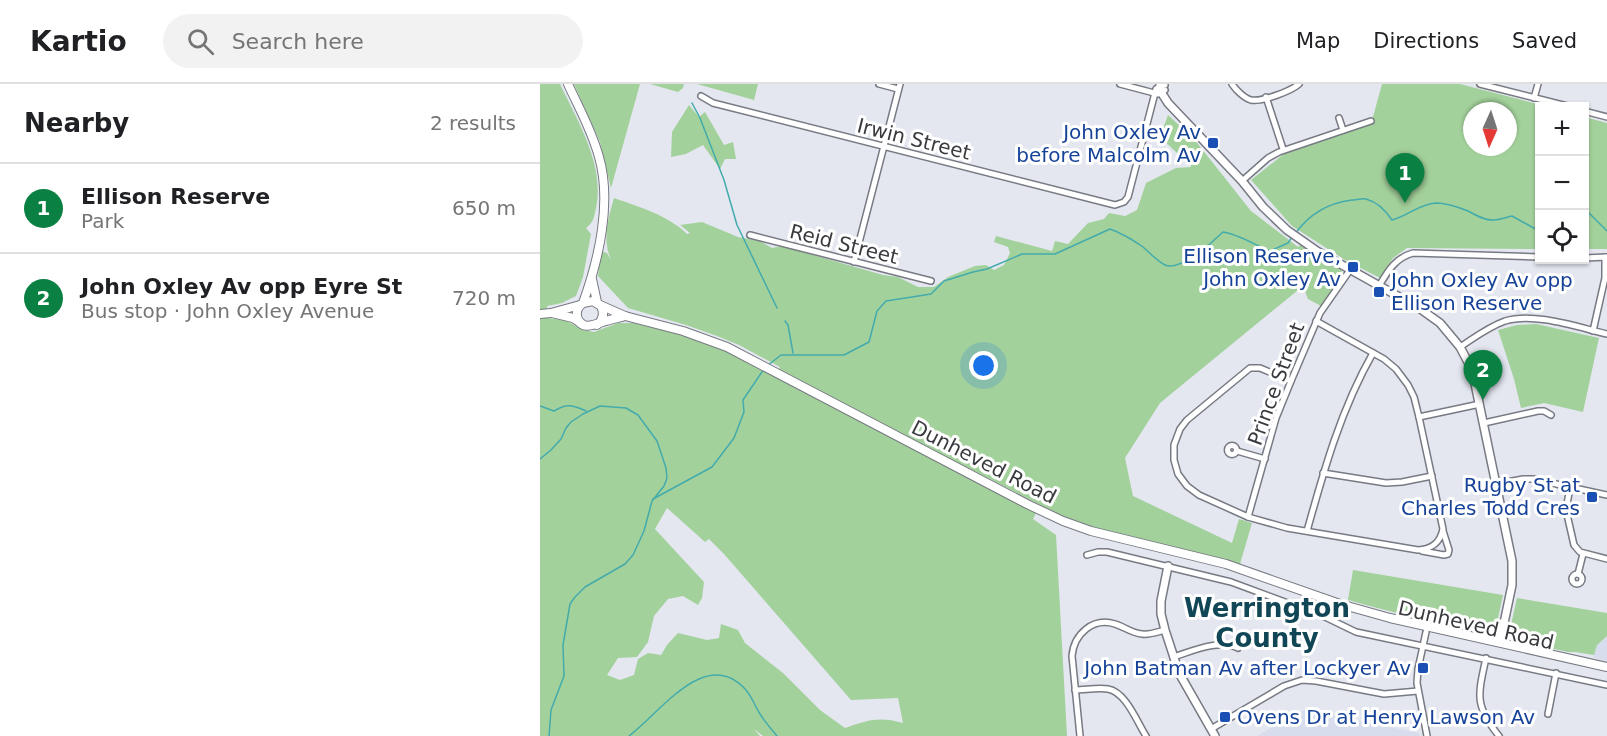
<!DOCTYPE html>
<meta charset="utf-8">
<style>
:root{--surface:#fff;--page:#f2f2f2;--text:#202124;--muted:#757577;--line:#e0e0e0;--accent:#0b8043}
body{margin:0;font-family:"DejaVu Sans",sans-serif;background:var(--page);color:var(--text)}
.controls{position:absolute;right:18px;top:18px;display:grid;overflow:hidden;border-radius:0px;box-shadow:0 2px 4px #0004}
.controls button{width:54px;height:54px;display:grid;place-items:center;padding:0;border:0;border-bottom:2px solid var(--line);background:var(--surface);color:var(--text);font:30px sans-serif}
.compass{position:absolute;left:923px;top:18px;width:54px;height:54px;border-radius:50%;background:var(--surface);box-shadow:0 2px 4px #0004;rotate:183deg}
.you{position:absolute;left:444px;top:282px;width:21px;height:21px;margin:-15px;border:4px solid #fff;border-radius:50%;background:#1a73e8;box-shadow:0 0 0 9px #1a73e833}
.badge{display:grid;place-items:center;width:39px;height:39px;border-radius:50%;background:var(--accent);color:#fff;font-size:20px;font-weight:700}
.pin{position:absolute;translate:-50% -50px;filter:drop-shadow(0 2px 3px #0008)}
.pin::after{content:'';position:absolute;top:32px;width:21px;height:18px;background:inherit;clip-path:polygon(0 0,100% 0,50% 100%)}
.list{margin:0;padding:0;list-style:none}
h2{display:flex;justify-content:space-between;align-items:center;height:78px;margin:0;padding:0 24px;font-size:26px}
h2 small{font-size:20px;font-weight:400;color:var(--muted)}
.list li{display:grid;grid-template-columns:39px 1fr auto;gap:18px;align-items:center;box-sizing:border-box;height:90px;padding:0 24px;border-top:2px solid var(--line)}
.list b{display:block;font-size:22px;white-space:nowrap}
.list p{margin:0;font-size:20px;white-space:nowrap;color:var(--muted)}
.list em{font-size:20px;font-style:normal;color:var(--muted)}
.icon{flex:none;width:33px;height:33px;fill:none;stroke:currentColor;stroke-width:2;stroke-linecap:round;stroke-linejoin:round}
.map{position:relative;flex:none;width:1067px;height:652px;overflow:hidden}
header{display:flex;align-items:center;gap:36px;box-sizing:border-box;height:84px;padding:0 30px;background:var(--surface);border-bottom:2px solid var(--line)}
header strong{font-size:28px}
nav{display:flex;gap:33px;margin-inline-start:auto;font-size:21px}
.search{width:420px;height:54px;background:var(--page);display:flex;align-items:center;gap:15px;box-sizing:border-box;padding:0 21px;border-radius:33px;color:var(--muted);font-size:22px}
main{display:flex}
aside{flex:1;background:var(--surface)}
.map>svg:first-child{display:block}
.built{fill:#d7dded}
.green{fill:#a3d19b;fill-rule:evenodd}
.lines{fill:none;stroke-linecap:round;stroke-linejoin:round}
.stream{stroke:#43abac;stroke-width:1.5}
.minor-casing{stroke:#777a82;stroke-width:8}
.tertiary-casing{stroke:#777a82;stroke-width:10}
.secondary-casing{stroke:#777a82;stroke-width:10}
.minor{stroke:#fff;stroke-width:5}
.tertiary{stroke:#fff;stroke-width:7}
.secondary{stroke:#fff;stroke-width:8}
.transit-dot{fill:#1a4fb4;stroke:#fff;stroke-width:2}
.labels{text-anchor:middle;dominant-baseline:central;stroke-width:6;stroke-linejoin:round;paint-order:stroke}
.transit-label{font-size:20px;fill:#164399;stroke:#fff;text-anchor:end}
.street-label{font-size:20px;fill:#393a3e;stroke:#fff}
.district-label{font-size:26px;font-weight:bold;fill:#104655;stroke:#fff}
</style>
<header>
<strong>Kartio</strong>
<div class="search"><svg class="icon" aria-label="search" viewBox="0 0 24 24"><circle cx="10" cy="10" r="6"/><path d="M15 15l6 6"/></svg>Search here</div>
<nav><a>Map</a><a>Directions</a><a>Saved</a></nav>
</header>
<main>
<aside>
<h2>Nearby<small>2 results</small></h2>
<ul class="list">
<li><span class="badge">1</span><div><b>Ellison Reserve</b><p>Park</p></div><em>650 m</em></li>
<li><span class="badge">2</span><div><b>John Oxley Av opp Eyre St</b><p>Bus stop · John Oxley Avenue</p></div><em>720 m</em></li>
</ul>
</aside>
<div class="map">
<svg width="1067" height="652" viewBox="0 0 1067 652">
<rect width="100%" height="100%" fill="#e4e7f0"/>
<g class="built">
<path d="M1067,552V577L1053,573L1057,561Z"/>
<path d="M768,626L879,649L880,652H717L758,628Z"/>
</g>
<g class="green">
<path d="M0,0H20C38,38 65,81 56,124C54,133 54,138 46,144L51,150L43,193L36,212L22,219L7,222V234L25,236L43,246L54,248L78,239H93L142,251L190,269L235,290L330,343H332L496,429L493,435L516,451L527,652H223L214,645L220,652H0ZM127,424L165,458L169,455L184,470L311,616L358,614L363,639C340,632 327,636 305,644L280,626L243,589L205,559L198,546L181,540L179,554L167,556L138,549L127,561L121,571L108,569L98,575L94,591L80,596L67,591L78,574L97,573L108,558L114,532L128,515L143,512L158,521L162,514L164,498L115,445Z"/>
<path d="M34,0H100L71,104L60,58Z"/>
<path d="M110,0H144L143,4L138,8Z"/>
<path d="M157,0H218L214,16Z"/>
<path d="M842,0H920L1005,22H999V165L867,164L853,174L840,194L805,176L752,142L711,96L745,69L831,40ZM932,27H968V63H932Z"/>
<path d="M149,21L159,33L165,28L184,61L193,58L196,75H185L180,85L163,61L146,70L131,73L132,48Z"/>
<path d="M628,31L654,55L711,127L758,163L760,161L801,186L803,190L781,222L768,215L763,202L620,319L585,374L593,412L692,459L699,435L712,439L700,480L545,442L526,434L369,354L239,285L240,283L199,261L177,252L146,241L88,224L58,192L61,167L67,169L71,176C62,155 68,135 74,114C99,123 128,131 147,150L150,149L140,141L162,138L198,153L220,157L232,164L242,162L343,191L358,193L378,203H394L408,193L435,182L446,181L454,186L464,181L470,169L468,163L454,158L456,152L512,167L515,157L528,160L548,139L564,135L569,129L585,132L597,126L606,99L636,84L651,83V78L637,69L620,53Z"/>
<path d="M1045,33L1067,39V165H1045Z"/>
<path d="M996,240L1059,254L1043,328L1004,319L981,324L974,295L958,246L977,241Z"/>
<path d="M813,486L963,511L955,548L953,549C904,540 856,530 808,516Z"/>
<path d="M977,514L1067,529V552L1057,561L1054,571L1035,568H1028L972,556L969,550Z"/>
</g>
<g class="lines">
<g class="stream">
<path d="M152,19L160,34L184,96L197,141L237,224"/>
<path d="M1044,127L1048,128L1067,147"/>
<path d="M755,150C769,130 788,119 812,116C816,116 822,114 826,115C837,118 846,127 852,136C868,132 879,120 896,119C906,119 918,123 928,127C936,131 945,137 954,136C960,136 967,133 972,132L999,147"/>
<path d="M245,237L248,241L253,269"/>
<path d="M227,282L241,271H304L329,258L337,227L346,217L391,210L404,197L433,188L447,185L482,170H515L570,145C581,149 593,156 603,163C610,169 617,177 625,181C639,188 673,158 683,148C698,150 715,161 730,167L748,159L752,153"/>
<path d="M0,322L14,327C27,319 33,321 46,327"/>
<path d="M0,375L11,366L21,355L26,344L31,338L43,330L60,322L86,324L98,331L117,357L126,384L127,394L124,402L112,417L104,447L93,471L85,480L45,503L35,513L30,520L23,561L24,592L11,626L9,652"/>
<path d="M113,415L172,383L194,354L204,328L203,316L224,285"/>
<path d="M89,652C120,629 166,561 206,606C212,613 215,622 220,630C225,638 231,645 237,652"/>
</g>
<defs>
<g id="minor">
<path d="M339,0L358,5"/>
<path d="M580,0L618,10L625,6"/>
<path d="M692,0C696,6 704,14 711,16C722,18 751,7 759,0"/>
<path d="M940,0L1027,22"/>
<path d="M161,12L173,19L575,121L584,118L588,113L616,5L620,2L625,1"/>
<path d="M726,13L743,65"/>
<path d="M994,14L998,0"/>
<path d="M1044,27L1067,33"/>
<path d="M799,34L803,46"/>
<path d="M702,97L728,74L739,68L831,37"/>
<path d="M210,151L391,197"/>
<path d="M1044,174L1067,173"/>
<path d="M314,178L360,0"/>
<path d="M839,202C848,187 855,174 873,169L999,173"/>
<path d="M1053,247L1065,194V173"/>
<path d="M920,263C934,254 948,243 965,237C994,228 1037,243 1067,250"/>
<path d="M751,297L720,284H710L647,336L640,345L634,361V376L638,390L647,402L659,411L708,433L747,444L878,466C892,465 900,459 903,445L879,333L874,313L868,301L856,285L844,275L776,237"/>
<path d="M879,333L940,320"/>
<path d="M944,339L998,327H1004L1011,331"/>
<circle cx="692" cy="366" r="4.5"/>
<path d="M697,367L725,375"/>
<path d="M783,389L846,399L862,398L892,392"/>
<path d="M957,400L983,395H993L1067,411"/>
<path d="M1030,403L1026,426L1034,461L1040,468L1067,475"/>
<path d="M708,433L736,334L751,297L780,229L810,186"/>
<path d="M767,447C784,386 801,325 833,269"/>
<path d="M882,467L904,471L908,470L909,466L903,447"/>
<path d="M547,471L558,468H567L691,498L783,532L816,548L1067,601"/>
<path d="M1038,490L1043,470"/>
<circle cx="1037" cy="495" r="5"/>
<path d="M886,548L878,585L877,599L887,652"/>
<path d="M633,573C653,567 678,555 698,564"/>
<path d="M946,574C938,611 934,621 959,652"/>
<path d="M535,606C545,606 558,603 568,605C586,608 597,638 606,652"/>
<path d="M1008,630L1016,589"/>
<path d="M671,645L744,602L762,596L776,597L844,610L878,607"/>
<path d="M540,652L532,572C534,550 553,533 575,540C585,543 591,549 602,550C610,551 617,548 625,546"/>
</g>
<g id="tertiary">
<path d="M620,0L621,8L628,19L702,97L723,123L747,146L777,167L879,224L900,239L920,263L929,280L934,295L972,477V501L960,558"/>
<path d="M628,482L621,517V530L625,546L639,589L675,652"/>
</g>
<g id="secondary">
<path d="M28,0C39,24 52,47 59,73C72,118 59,175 43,219"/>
<path d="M52,195L57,218"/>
<path d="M60,221L85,232L143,247L187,263L487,420L523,437L551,447L686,480L800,520L850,534L1067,583"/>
<path d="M12,229L33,234L41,239"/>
<path d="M0,230L11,229L40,221"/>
<path d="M57,241C63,236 65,230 61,222L53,217L43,219C39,222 36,226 37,232C40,248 56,240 66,237C72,235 79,234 85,232"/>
</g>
</defs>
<use href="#minor" class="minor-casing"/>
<use href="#tertiary" class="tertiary-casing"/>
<use href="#secondary" class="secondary-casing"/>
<use href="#minor" class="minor"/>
<use href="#tertiary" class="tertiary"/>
<use href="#secondary" class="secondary"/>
</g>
<g class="transit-dot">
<rect x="667" y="53" width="12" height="12" rx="3"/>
<rect x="807" y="177" width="12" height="12" rx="3"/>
<rect x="833" y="202" width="12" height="12" rx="3"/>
<rect x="1046" y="407" width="12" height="12" rx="3"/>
<rect x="877" y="578" width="12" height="12" rx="3"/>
<rect x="679" y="627" width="12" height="12" rx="3"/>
</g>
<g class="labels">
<g class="transit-label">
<text x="661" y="48">John Oxley Av<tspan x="661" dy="23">before Malcolm Av</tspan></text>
<text x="801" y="172">Ellison Reserve,<tspan x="801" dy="23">John Oxley Av</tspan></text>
<text x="851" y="196" text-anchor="start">John Oxley Av opp<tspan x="851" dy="23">Ellison Reserve</tspan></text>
<text x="1040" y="401">Rugby St at<tspan x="1040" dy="23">Charles Todd Cres</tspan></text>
<text x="871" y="584">John Batman Av after Lockyer Av</text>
<text x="697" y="633" text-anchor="start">Ovens Dr at Henry Lawson Av</text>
</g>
<g class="street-label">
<text transform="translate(374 55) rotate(14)">Irwin Street</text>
<text transform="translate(304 160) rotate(14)">Reid Street</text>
<text transform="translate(736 300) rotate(-70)">Prince Street</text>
<text transform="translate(444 378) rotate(27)">Dunheved Road</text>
<text transform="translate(936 541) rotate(13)">Dunheved Road</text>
</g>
<g class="district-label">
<text x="727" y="524">Werrington<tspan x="727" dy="30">County</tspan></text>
</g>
</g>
</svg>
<div class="controls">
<button>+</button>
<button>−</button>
<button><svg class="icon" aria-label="locate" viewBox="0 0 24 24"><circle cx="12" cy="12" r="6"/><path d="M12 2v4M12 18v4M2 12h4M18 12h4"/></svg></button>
</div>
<svg class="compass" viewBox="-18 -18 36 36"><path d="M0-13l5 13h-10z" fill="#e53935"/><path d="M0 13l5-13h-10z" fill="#757577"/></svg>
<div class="you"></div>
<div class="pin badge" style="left:865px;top:119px">1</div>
<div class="pin badge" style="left:943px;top:316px">2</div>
</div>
</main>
